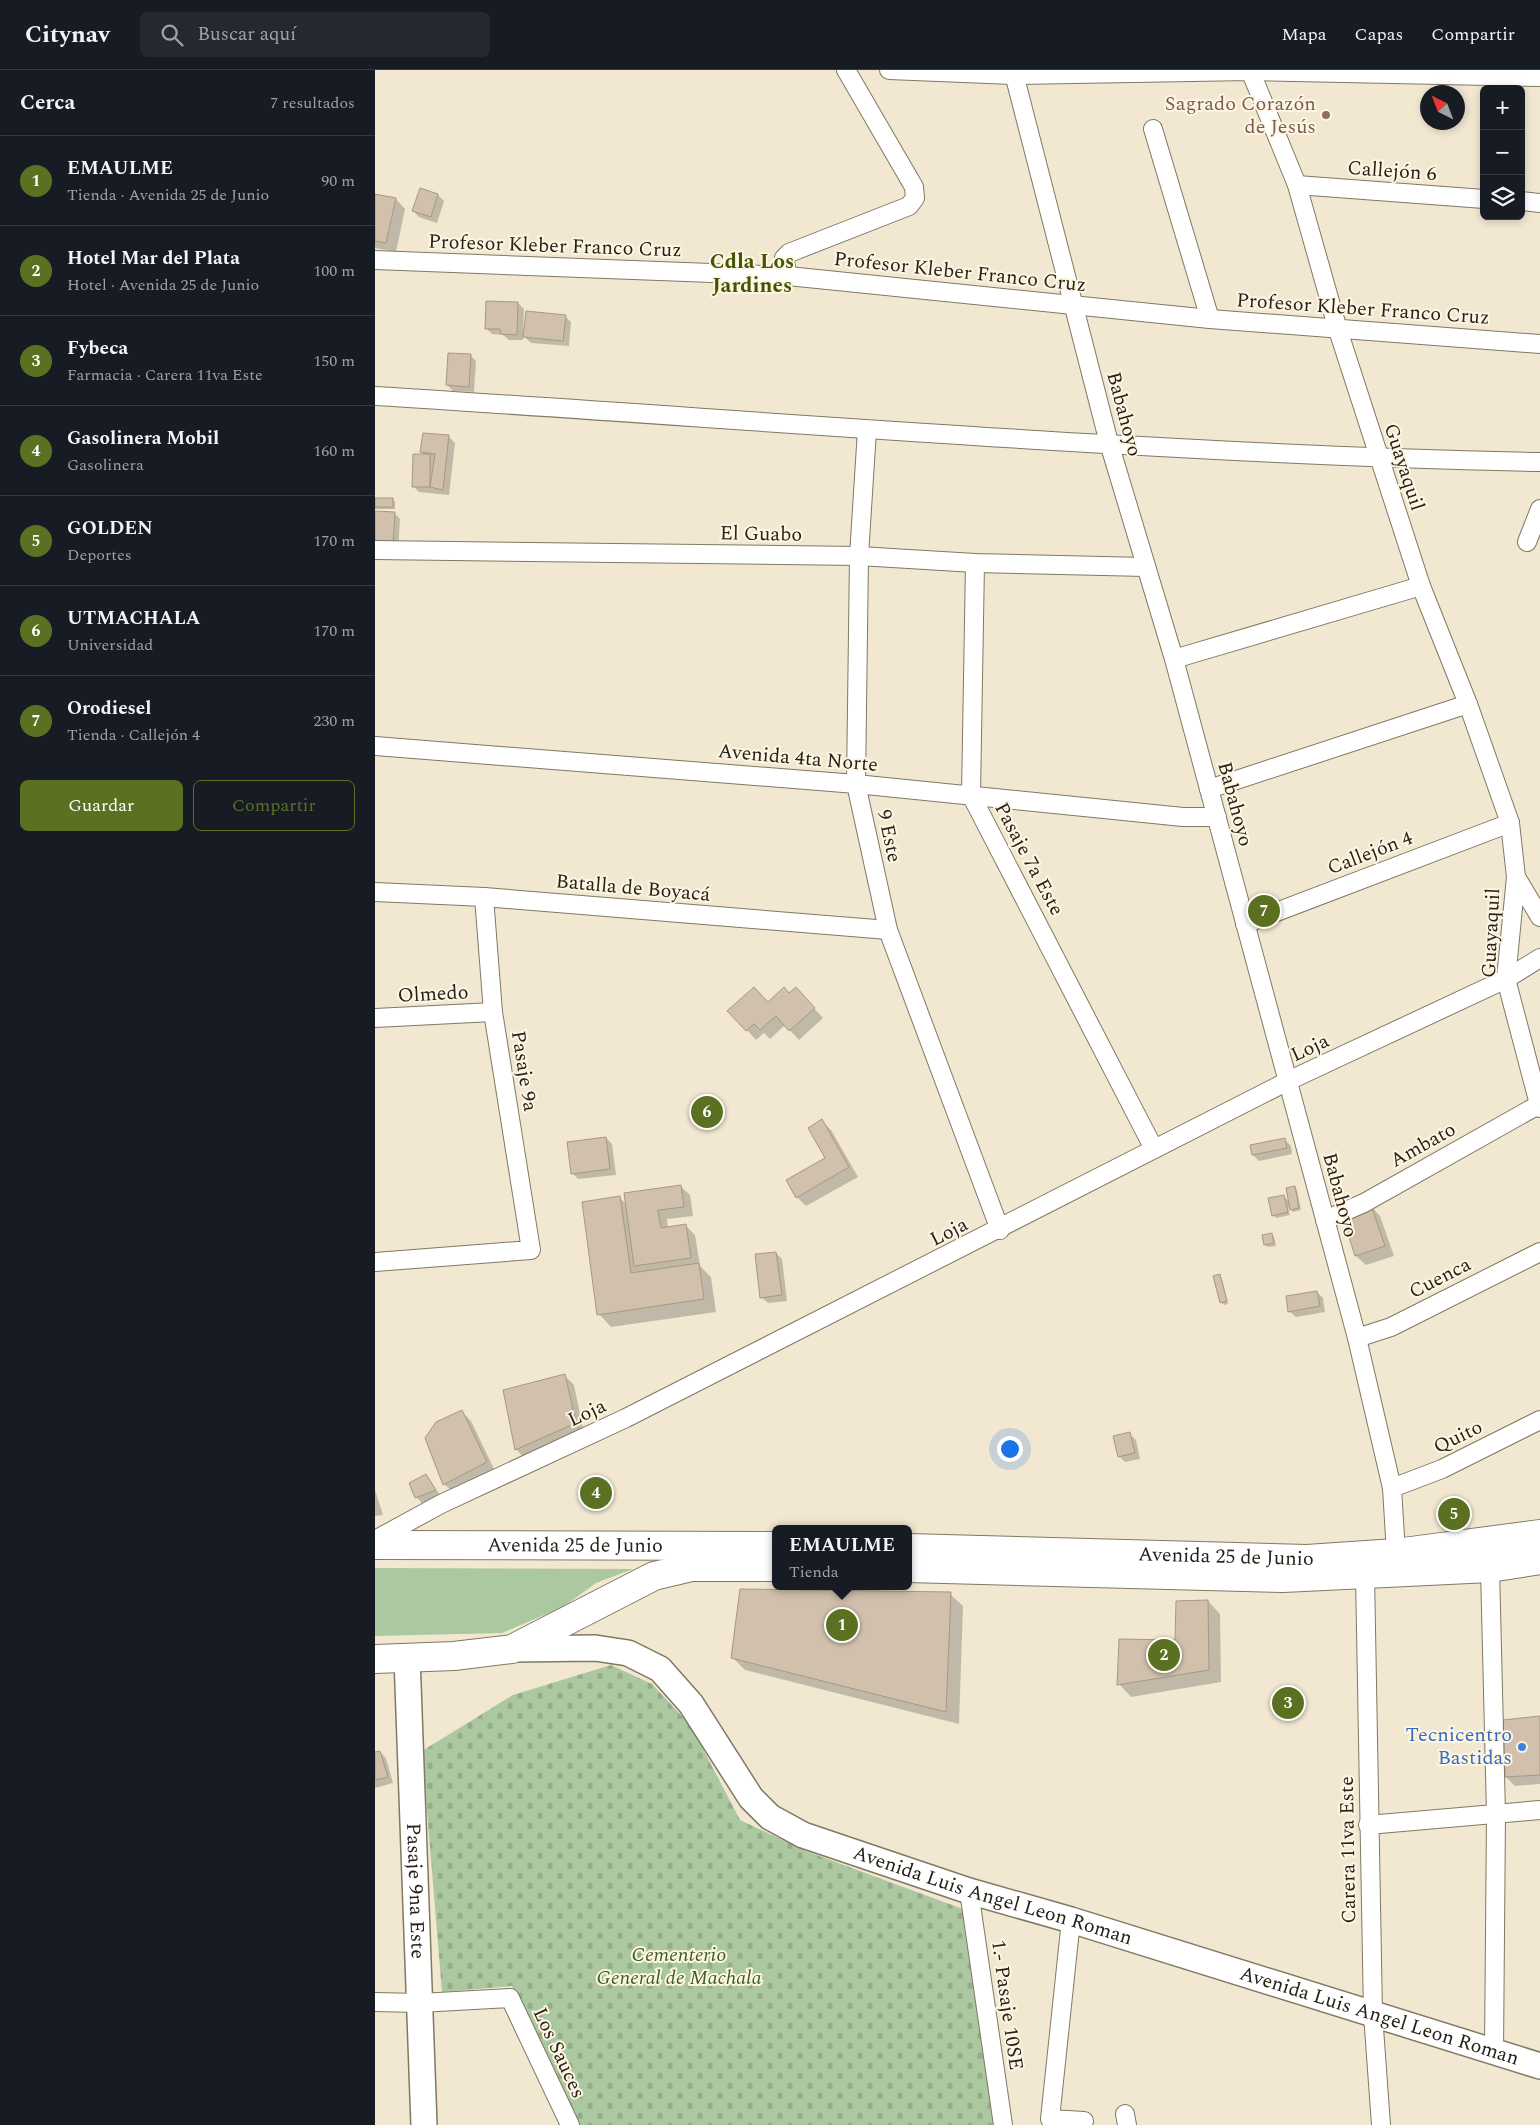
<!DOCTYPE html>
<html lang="es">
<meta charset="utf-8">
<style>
:root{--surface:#171b24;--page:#242831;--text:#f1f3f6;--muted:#9ea1a6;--line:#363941;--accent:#5b7121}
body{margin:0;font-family:Spectral,serif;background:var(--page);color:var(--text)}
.controls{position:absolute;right:15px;top:15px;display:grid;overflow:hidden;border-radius:8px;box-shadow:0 2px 8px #0003}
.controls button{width:45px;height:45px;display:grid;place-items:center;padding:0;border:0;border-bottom:1px solid var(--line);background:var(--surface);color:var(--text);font:25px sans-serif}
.compass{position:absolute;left:1045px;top:15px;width:45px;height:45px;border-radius:50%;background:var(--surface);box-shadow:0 2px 8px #0003;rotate:318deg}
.you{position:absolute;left:634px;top:1378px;width:18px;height:18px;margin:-12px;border:4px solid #fff;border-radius:50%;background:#1a73e8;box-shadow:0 0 0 8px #1a73e833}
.badge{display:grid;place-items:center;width:32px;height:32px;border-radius:50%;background:var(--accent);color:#fff;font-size:16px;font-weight:700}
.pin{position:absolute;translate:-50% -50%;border:2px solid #fff;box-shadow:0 1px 5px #0006}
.popup{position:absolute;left:397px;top:1455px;width:140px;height:65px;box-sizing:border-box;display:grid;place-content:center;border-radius:8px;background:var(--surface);filter:drop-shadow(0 1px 4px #0005);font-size:16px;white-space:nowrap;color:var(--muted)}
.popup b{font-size:19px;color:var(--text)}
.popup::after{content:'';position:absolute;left:50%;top:100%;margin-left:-10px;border:10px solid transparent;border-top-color:var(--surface)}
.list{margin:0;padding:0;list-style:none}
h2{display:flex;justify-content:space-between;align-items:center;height:65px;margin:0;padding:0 20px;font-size:21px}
h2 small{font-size:16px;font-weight:400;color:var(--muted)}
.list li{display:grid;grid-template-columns:32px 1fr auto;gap:15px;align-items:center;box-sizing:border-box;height:90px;padding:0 20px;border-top:1px solid var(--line)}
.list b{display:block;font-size:19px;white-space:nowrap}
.list p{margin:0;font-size:16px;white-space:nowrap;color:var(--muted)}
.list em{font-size:16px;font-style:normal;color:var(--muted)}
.actions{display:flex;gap:10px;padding:15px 20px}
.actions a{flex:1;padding:11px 0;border:1px solid var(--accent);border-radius:8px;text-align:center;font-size:18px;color:var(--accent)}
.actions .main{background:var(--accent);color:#fff}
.icon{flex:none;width:28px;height:28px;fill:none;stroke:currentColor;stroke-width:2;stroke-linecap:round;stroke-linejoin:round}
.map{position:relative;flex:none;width:1165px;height:2055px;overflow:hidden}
header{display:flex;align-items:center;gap:30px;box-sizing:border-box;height:70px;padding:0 25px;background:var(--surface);border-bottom:1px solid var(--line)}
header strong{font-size:24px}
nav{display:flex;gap:28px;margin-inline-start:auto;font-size:18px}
.search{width:350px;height:45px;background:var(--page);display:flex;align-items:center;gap:12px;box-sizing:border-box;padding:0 18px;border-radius:8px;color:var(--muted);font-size:19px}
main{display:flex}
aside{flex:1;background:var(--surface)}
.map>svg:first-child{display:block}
.cemetery{fill:url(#cemetery-stones)}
.park{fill:#acc8a0}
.shadow{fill:#0003}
.building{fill:#d0c0ac;stroke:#a79784}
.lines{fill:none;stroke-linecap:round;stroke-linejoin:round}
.minor-casing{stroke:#817863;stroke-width:20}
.secondary-casing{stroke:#817863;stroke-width:28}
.primary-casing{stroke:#817863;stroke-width:30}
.minor{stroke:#fff;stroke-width:18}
.secondary{stroke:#fff;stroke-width:25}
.primary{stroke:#fff;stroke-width:28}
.education-dot{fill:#8d6e63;stroke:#fef6e3;stroke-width:2}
.shop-dot{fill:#3f7fe0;stroke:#fef6e3;stroke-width:2}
.labels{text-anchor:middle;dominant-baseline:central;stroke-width:4;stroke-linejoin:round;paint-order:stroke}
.education-label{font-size:20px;fill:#785e54;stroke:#fef6e3;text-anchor:end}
.street-label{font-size:20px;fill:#26221a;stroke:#fef6e3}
.shop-label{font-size:20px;fill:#366cbe;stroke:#fef6e3;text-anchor:end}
.park-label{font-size:20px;font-style:italic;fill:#385f22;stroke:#fef6e3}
.neighbourhood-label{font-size:21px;font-weight:bold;fill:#425506;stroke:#fef6e3}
</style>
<header>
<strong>Citynav</strong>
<div class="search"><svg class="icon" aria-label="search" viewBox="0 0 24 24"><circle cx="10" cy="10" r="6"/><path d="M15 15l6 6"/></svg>Buscar aquí</div>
<nav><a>Mapa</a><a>Capas</a><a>Compartir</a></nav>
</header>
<main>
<aside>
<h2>Cerca<small>7 resultados</small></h2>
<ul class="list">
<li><span class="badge">1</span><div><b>EMAULME</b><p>Tienda · Avenida 25 de Junio</p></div><em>90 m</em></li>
<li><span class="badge">2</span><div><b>Hotel Mar del Plata</b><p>Hotel · Avenida 25 de Junio</p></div><em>100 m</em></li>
<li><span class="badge">3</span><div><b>Fybeca</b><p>Farmacia · Carera 11va Este</p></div><em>150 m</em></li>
<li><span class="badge">4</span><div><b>Gasolinera Mobil</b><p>Gasolinera</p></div><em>160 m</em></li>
<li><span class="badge">5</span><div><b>GOLDEN</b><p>Deportes</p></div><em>170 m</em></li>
<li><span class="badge">6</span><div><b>UTMACHALA</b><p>Universidad</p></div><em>170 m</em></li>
<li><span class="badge">7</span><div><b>Orodiesel</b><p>Tienda · Callejón 4</p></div><em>230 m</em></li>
</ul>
<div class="actions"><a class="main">Guardar</a><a>Compartir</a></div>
</aside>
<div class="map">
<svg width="1165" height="2055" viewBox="0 0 1165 2055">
<defs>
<pattern id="cemetery-stones" width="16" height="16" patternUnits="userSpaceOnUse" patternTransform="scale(1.25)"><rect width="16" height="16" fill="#acc8a0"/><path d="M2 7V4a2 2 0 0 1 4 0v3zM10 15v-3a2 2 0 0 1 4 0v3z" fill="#94ac89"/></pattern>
</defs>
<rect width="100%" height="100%" fill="#f2e8d1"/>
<path class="cemetery" d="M236,1595L277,1614L316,1656L365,1750L431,1781L596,1842L628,2055H204L137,1916L67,1922L47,1681L138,1625Z"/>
<path class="park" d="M0,1498L258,1499L221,1513L188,1537L127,1563L0,1566Z"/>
<g class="shadow">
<path d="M45,119L63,125L69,131L62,153L44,147L38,141Z"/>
<path d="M0,125L21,129L30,139L21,182L0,178Z"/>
<path d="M143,233L149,239L148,264L190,246L196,252L194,276L156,273L148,265V270H134L128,265L117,264L111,258Z"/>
<path d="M95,285L101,291L99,322L78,321L72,315Z"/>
<path d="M49,364L74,367L80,373L74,425L44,422L38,416L50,385L46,382Z"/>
<path d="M0,429H18L20,432V439H0Z"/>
<path d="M0,442L19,443L25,449L23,483Z"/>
<path d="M414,924L430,928L448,948L424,970L410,955L395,969L389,963L381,970L372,960L393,934Z"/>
<path d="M447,1051L456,1060L483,1107L431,1136L422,1127L451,1088Z"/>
<path d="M231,1068L237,1074L241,1105L203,1109L197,1103Z"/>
<path d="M909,1069L916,1076L917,1084L884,1091L878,1085Z"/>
<path d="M305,1116L315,1125L318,1146L292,1149L293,1158L311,1156L320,1165L325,1196L336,1207L341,1242L236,1257L224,1244L245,1128L251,1134Z"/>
<path d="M920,1117L922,1120L926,1140L918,1142L913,1137L915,1145L901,1148L898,1145L909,1126L914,1132Z"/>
<path d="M996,1136L1005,1146L1019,1186L991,1195L981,1186L968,1146Z"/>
<path d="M897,1165L899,1167L901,1176L893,1177L890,1175Z"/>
<path d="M401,1183L407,1189L412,1231L393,1233L386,1227Z"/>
<path d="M844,1206L847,1209L853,1234L849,1235L846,1232Z"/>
<path d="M942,1222L948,1228L950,1242L921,1247L914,1241Z"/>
<path d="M190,1306L199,1315L209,1363L150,1389L141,1379Z"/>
<path d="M87,1342L96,1351L120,1401L79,1423L69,1414Z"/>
<path d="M754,1364L761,1370L765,1389L750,1392L744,1386Z"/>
<path d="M51,1406L66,1426L47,1433L41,1427Z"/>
<path d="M0,1420L8,1445L0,1446Z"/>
<path d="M575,1524L588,1536L584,1654L370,1600L358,1588Z"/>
<path d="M833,1531L845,1544L846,1612L756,1627L744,1614L801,1572Z"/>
<path d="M1165,1648V1714L1140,1716L1131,1707Z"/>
<path d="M5,1682L11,1688L18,1713L0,1718V1683Z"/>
</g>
<g class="building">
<path d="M45,118L63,124L56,147L37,141Z"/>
<path d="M0,124L21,128L11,173L0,171Z"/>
<path d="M111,231L143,232L142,265L126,264L125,259H110Z"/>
<path d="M151,241L191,245L188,271L148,267Z"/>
<path d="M73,283L96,284L94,317L71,315Z"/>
<path d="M48,363L74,365L68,420L55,417L60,384L45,382Z"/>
<path d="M38,384H55V417H37Z"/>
<rect x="0" y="428" width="18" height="9"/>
<path d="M0,441L20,442L18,477H0Z"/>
<path d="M379,917L393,932L409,917L414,923L421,917L440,938L414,961L401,946L385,960L379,954L371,961L352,941Z"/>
<path d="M447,1049L474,1097L421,1128L411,1110L450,1088L433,1058Z"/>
<path d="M231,1067L235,1099L196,1104L192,1072Z"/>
<path d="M910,1068L912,1078L877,1085L875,1075Z"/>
<path d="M306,1115L309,1137L283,1140L286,1158L311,1154L316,1188L259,1196L249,1123Z"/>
<path d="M920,1116L924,1138L915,1140L911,1118Z"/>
<path d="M909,1125L913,1142L897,1146L893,1128Z"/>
<path d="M245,1126L256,1203L324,1193L329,1229L222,1245L207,1132Z"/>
<path d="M996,1135L1010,1176L980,1186L967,1145Z"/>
<path d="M897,1163L899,1173L889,1175L887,1165Z"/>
<path d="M401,1182L407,1225L385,1228L380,1184Z"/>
<path d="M845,1204L852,1231L845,1233L838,1206Z"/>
<path d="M942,1221L945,1236L913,1242L911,1226Z"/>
<path d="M190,1304L201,1353L140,1380L128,1320Z"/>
<path d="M87,1340L112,1392L68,1415L50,1368L61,1352Z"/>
<path d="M755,1362L760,1383L743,1387L738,1366Z"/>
<path d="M51,1404L61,1420L40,1428L34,1413Z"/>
<path d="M365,1519L576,1522L571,1642L356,1588Z"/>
<path d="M833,1530L834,1600L742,1615L744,1569L800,1570L801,1531Z"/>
<path d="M1165,1646V1705L1130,1707L1128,1650Z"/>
<path d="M5,1681L13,1707L0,1710V1682Z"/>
</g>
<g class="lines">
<defs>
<g id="minor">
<path d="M514,0L638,5L875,1L1165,7"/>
<path d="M638,0L734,373L799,589L982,1268L1017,1418L1021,1483"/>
<path d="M875,0L922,115L963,260L1046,516L1093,634L1135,753L1141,807L1165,847"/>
<path d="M778,59L835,249"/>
<path d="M922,115L1109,129"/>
<path d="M1146,131L1165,133"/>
<path d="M0,190L413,206L835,249L1165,274"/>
<path d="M413,206L409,188L414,183L534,136L540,128L539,117L471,0"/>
<path d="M0,326C388,350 776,384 1165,392"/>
<path d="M492,360L484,486L481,714L513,860L625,1160"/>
<path d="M1152,472L1165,439"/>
<path d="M0,480L484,486L600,493L771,497"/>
<path d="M600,493L596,725L779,1079"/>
<path d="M799,589L1046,516"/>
<path d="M0,676L481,714L808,747H842"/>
<path d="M834,719L1093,634"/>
<path d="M1141,807L1131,909L1165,1038"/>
<path d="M0,822L109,827L513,860"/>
<path d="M870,854L1135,753"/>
<path d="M0,948L118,942"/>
<path d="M950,1150L989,1133L1165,1034"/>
<path d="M0,1192L156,1180L118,942L109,827"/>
<path d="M982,1268L1016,1257L1165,1182"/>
<path d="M1017,1418L1067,1399L1165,1350"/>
<path d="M0,1470L66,1434L251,1348L913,1011L1131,909L1165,888"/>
<path d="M1115,1498L1121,1744L1119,1982"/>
<path d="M990,1504L998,1944L1006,2055"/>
<path d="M993,1755L1165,1740"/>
<path d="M594,1821L628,2055"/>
<path d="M696,1850L675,2049L709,2051"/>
<path d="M0,1932L45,1933L135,1928L195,2055"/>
<path d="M750,2044L752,2055"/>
</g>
<g id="secondary">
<path id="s1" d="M137,1579L220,1578L253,1583L285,1599L316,1634L376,1728L395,1747L428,1765L594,1821L696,1850L1165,1996"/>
<path id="s2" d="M32,1587L49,2055"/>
</g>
<g id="primary">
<path id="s3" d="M0,1475L401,1476"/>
<path id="s4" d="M533,1478L932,1489L1021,1483L1165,1464"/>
<path d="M533,1498L908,1508L1115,1498L1165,1490"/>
<path d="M0,1589L79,1586L137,1579L279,1506L317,1497H401"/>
</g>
</defs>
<use href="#minor" class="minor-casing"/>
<use href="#secondary" class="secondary-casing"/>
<use href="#primary" class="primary-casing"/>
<use href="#minor" class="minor"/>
<use href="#secondary" class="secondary"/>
<use href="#primary" class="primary"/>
</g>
<circle class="education-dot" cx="951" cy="45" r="5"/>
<circle class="shop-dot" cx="1147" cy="1677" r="5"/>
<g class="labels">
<g class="education-label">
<text x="941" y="34">Sagrado Corazón<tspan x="941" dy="23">de Jesús</tspan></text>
</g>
<g class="street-label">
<text transform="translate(1017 101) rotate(4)">Callejón 6</text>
<text transform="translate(180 176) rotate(2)">Profesor Kleber Franco Cruz</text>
<text transform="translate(585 202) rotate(6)">Profesor Kleber Franco Cruz</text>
<text transform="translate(988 239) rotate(4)">Profesor Kleber Franco Cruz</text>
<text transform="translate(749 344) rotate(75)">Babahoyo</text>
<text transform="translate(1029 397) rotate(72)">Guayaquil</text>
<text transform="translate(386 464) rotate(1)">El Guabo</text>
<text transform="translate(423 688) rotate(5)">Avenida 4ta Norte</text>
<text transform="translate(860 734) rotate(75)">Babahoyo</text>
<text transform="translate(514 766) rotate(78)">9 Este</text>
<text transform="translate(995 783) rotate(-21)">Callejón 4</text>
<text transform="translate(654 789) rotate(62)">Pasaje 7a Este</text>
<text transform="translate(258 818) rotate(5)">Batalla de Boyacá</text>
<text transform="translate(1116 863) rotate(-87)">Guayaquil</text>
<text transform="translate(58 924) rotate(-3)">Olmedo</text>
<text transform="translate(935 978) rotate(-25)">Loja</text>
<text transform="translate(149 1001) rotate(81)">Pasaje 9a</text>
<text transform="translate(1048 1075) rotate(-29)">Ambato</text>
<text transform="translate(965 1125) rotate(75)">Babahoyo</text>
<text transform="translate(574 1162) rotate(-27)">Loja</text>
<text transform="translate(1065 1208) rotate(-27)">Cuenca</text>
<text transform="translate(212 1343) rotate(-25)">Loja</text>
<text transform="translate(1083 1367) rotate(-26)">Quito</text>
<text stroke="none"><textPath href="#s3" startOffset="200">Avenida 25 de Junio</textPath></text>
<text stroke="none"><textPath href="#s4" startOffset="318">Avenida 25 de Junio</textPath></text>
<text transform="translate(973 1780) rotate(-91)">Carera 11va Este</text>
<text stroke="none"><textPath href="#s2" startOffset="234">Pasaje 9na Este</textPath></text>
<text stroke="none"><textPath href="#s1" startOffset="574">Avenida Luis Angel Leon Roman</textPath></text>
<text transform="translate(632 1935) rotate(82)">1.- Pasaje 10SE</text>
<text stroke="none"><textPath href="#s1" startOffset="979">Avenida Luis Angel Leon Roman</textPath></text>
<text transform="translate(184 1983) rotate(65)">Los Sauces</text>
</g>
<g class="shop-label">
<text x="1137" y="1665">Tecnicentro<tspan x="1137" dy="23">Bastidas</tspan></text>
</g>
<g class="park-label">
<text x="304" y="1885">Cementerio<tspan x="304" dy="23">General de Machala</tspan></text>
</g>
<g class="neighbourhood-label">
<text x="377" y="192">Cdla Los<tspan x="377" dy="24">Jardines</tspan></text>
</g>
</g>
</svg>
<div class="controls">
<button>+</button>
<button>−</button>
<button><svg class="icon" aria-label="layers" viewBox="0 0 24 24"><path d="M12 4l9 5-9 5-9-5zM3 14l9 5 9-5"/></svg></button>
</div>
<svg class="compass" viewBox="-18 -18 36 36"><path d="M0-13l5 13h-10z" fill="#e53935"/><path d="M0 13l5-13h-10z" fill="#9ea1a6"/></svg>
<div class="you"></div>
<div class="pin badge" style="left:467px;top:1555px">1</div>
<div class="popup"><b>EMAULME</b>Tienda</div>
<div class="pin badge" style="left:789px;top:1585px">2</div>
<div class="pin badge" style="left:913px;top:1633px">3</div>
<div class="pin badge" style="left:221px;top:1423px">4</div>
<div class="pin badge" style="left:1079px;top:1444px">5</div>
<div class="pin badge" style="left:332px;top:1042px">6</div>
<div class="pin badge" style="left:889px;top:841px">7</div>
</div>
</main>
